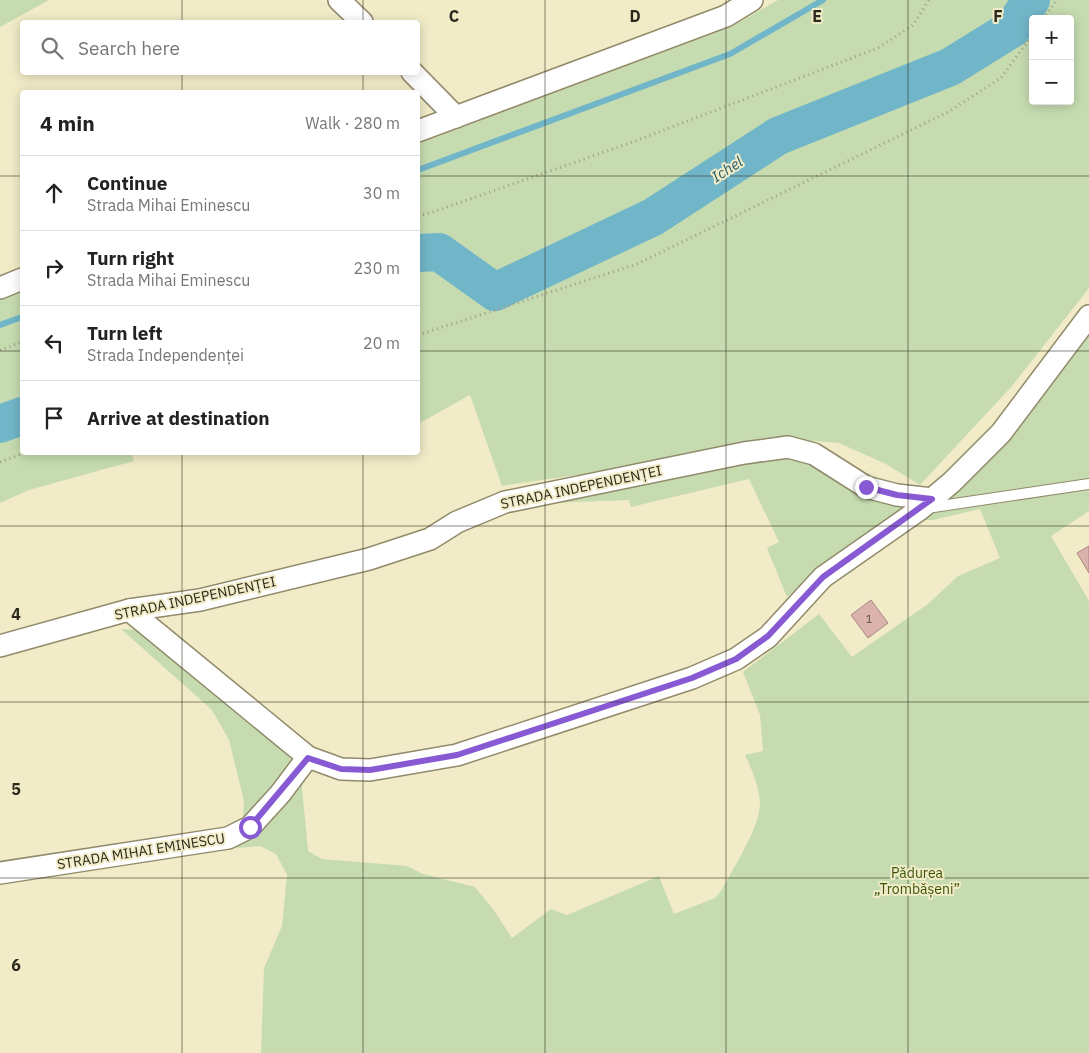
<!DOCTYPE html>
<meta charset="utf-8">
<style>
:root{--surface:#fff;--page:#f2f2f2;--text:#222;--muted:#767676;--line:#e0e0e0}
body{margin:0;font-family:"IBM Plex Sans",sans-serif;background:var(--page);color:var(--text)}
.controls{position:absolute;right:15px;top:15px;display:grid;overflow:hidden;border-radius:5px;box-shadow:0 2px 12px #0003}
.controls button{width:45px;height:45px;display:grid;place-items:center;padding:0;border:0;border-bottom:1px solid var(--line);background:var(--surface);color:var(--text);font:25px sans-serif}
.stop{position:absolute;width:15px;height:15px;margin:-11px;border:4px solid #875ad4;border-radius:50%;background:#fff}
.stop.end{background:#875ad4;border-color:#fff;box-shadow:0 1px 5px #0008}
.list{margin:0;padding:0;list-style:none}
h2{display:flex;justify-content:space-between;align-items:center;height:65px;margin:0;padding:0 20px;font-size:21px}
h2 small{font-size:16px;font-weight:400;color:var(--muted)}
.list li{display:grid;grid-template-columns:32px 1fr auto;gap:15px;align-items:center;box-sizing:border-box;height:75px;padding:0 20px;border-top:1px solid var(--line)}
.list b{display:block;font-size:19px;white-space:nowrap}
.list p{margin:0;font-size:16px;white-space:nowrap;color:var(--muted)}
.list em{font-size:16px;font-style:normal;color:var(--muted)}
.icon{flex:none;width:28px;height:28px;fill:none;stroke:currentColor;stroke-width:2;stroke-linecap:round;stroke-linejoin:round}
.map{position:relative;flex:none;width:1089px;height:1053px;overflow:hidden}
.search{position:absolute;background:var(--surface);box-shadow:0 2px 12px #0003;left:20px;top:20px;width:400px;height:55px;display:flex;align-items:center;gap:12px;box-sizing:border-box;padding:0 18px;border-radius:5px;color:var(--muted);font-size:19px}
.panel{position:absolute;background:var(--surface);box-shadow:0 2px 12px #0003;left:20px;top:90px;width:400px;height:365px;border-radius:5px}
.map>svg:first-child{display:block}
.green{fill:#c6dcb0;fill-rule:evenodd}
.lines{fill:none;stroke-linecap:round;stroke-linejoin:round}
.stream{stroke:#71b6c8;stroke-width:6}
.river{stroke:#71b6c8;stroke-width:38}
.building{fill:#dab3ac;stroke:#ab857f}
.service-casing{stroke:#918b6b;stroke-width:12}
.minor-casing{stroke:#918b6b;stroke-width:24}
.path{stroke:#a29d82;stroke-width:3;stroke-dasharray:1 4;stroke-linecap:butt}
.service{stroke:#fff;stroke-width:10}
.minor{stroke:#fff;stroke-width:21}
.route{stroke:#875ad4;stroke-width:6}
.grid{fill:none;stroke:#2b291b;stroke-width:1;stroke-opacity:0.55}
.labels{text-anchor:middle;dominant-baseline:central;stroke-width:4;stroke-linejoin:round;paint-order:stroke}
.number-label{font-size:11px;fill:#574c3f}
.street-label{font-size:14px;fill:#2b291b;stroke:#f1ebc7}
.park-label{font-size:14px;fill:#385508;stroke:#f1ebc7}
.water-label{font-size:15px;font-style:italic;fill:#245d6b;stroke:#f1ebc7}
.grid-label{font-size:16px;text-anchor:middle;font-weight:bold;fill:#2b291b;stroke:#f1ebc7;stroke-width:4;stroke-linejoin:round;paint-order:stroke}
</style>
<div class="map">
<svg width="1089" height="1053" viewBox="0 0 1089 1053">
<rect width="100%" height="100%" fill="#f1ebc7"/>
<g class="green">
<path d="M0,0H49L0,27Z"/>
<path d="M778,0H1089V288L1012,386L920,485L886,464L839,443L780,438L652,464L502,486L470,395L418,424V144L731,27ZM1033,19H1070V101H1033Z"/>
<path d="M22,291V452L142,453L132,455L134,461L29,490L0,503V299Z"/>
<path d="M1089,330V511L1051,536L1089,601V1053H261L264,968L282,926L287,875L276,854L260,846L237,848L234,843L301,777L308,851L322,859L407,866L423,874L475,887L493,909L512,938L551,909L567,915L659,876L674,914L715,898L721,891C733,868 760,828 760,803C759,786 752,770 745,755L763,751L760,715L743,672L819,614L852,657L928,604L958,576L1000,558L980,509L933,520H920Z"/>
<path d="M782,456L802,460L862,494L910,505L787,597L767,548L779,542L749,479L631,507L629,500L549,503Z"/>
<path d="M121,629L137,630L238,710L294,762L243,818L244,801L229,740L212,710Z"/>
</g>
<g class="lines">
<g class="stream">
<path d="M418,170L730,54L823,0"/>
<path d="M0,325L22,317"/>
</g>
<g class="river">
<path d="M418,253L439,252L495,292L653,217L778,136L950,67L1013,28L1031,0"/>
<path d="M0,424L22,416"/>
</g>
</g>
<g class="building">
<path d="M1089,546V573L1077,553Z"/>
<path d="M871,600L888,623L868,638L851,615Z"/>
</g>
<g class="lines">
<defs>
<path id="service" d="M927,508L1089,484"/>
<g id="minor">
<path d="M339,0L362,22"/>
<path d="M412,72L456,117"/>
<path d="M418,131L726,16L752,0"/>
<path d="M0,288L22,279"/>
<path d="M129,610L308,757L341,769L370,770L457,755L692,678L736,659L768,637L823,577L919,510L952,482L1001,433L1089,316"/>
<path d="M0,646L129,610L200,600L369,559L430,539L457,522L505,502L744,453L788,447L814,454L866,487L897,495L932,499"/>
<path d="M0,873L228,838L250,827L280,794L308,757"/>
</g>
</defs>
<use href="#service" class="service-casing"/>
<use href="#minor" class="minor-casing"/>
<g class="path">
<path d="M1043,19L1057,0"/>
<path d="M418,215L427,214L630,143L878,48L913,25L929,0"/>
<path d="M418,335L637,264L950,111L1001,78L1033,34"/>
<path d="M0,350L22,342"/>
<path d="M0,462L27,452"/>
</g>
<use href="#service" class="service"/>
<use href="#minor" class="minor"/>
</g>
<g class="lines">
<path class="route" d="M250,827L308,758L341,769L370,770L457,755L692,678L736,659L768,636L823,577L932,499L897,495L866,487"/>
</g>
<path class="grid" d="M182,0V22M363,0V22M545,0V1053M726,0V1053M908,0V1053M182,72V92M363,72V92M0,176H22M418,176H1089M0,351H22M418,351H1089M182,452V1053M363,452V1053M0,526H1089M0,702H1089M0,878H1089"/>
<g class="labels">
<g class="number-label">
<text x="869" y="619">1</text>
</g>
<g class="street-label">
<text transform="translate(581 487) rotate(-12)">STRADA INDEPENDENȚEI</text>
<text transform="translate(195 598) rotate(-12)">STRADA INDEPENDENȚEI</text>
<text transform="translate(141 851) rotate(-9)">STRADA MIHAI EMINESCU</text>
</g>
<g class="park-label">
<text x="917" y="873">Pădurea<tspan x="917" dy="16">„Trombășeni”</tspan></text>
</g>
<g class="water-label">
<text transform="translate(727 169) rotate(-33)">Ichel</text>
</g>
</g>
<g class="grid-label">
<text x="454" y="22">C</text>
<text x="635" y="22">D</text>
<text x="817" y="22">E</text>
<text x="998" y="22">F</text>
<text x="16" y="620">4</text>
<text x="16" y="795">5</text>
<text x="16" y="971">6</text>
</g>
</svg>
<div class="controls">
<button>+</button>
<button>−</button>
</div>
<div class="stop" style="left:250px;top:827px"></div>
<div class="stop end" style="left:866px;top:487px"></div>
<div class="search"><svg class="icon" aria-label="search" viewBox="0 0 24 24"><circle cx="10" cy="10" r="6"/><path d="M15 15l6 6"/></svg>Search here</div>
<section class="panel">
<h2>4 min<small>Walk · 280 m</small></h2>
<ul class="list">
<li><svg class="icon" aria-label="ahead" viewBox="0 0 24 24"><path d="M12 20V5M6 11l6-6 6 6"/></svg><div><b>Continue</b><p>Strada Mihai Eminescu</p></div><em>30 m</em></li>
<li><svg class="icon" aria-label="right" viewBox="0 0 24 24"><path d="M7 20v-9h11M14 6l5 5-5 5"/></svg><div><b>Turn right</b><p>Strada Mihai Eminescu</p></div><em>230 m</em></li>
<li><svg class="icon" aria-label="left" viewBox="0 0 24 24"><path d="M17 20v-9H6M10 6l-5 5 5 5"/></svg><div><b>Turn left</b><p>Strada Independenței</p></div><em>20 m</em></li>
<li><svg class="icon" aria-label="arrive" viewBox="0 0 24 24"><path d="M6 21V4h12l-3 4 3 4H6"/></svg><div><b>Arrive at destination</b></div></li>
</ul>
</section>
</div>
